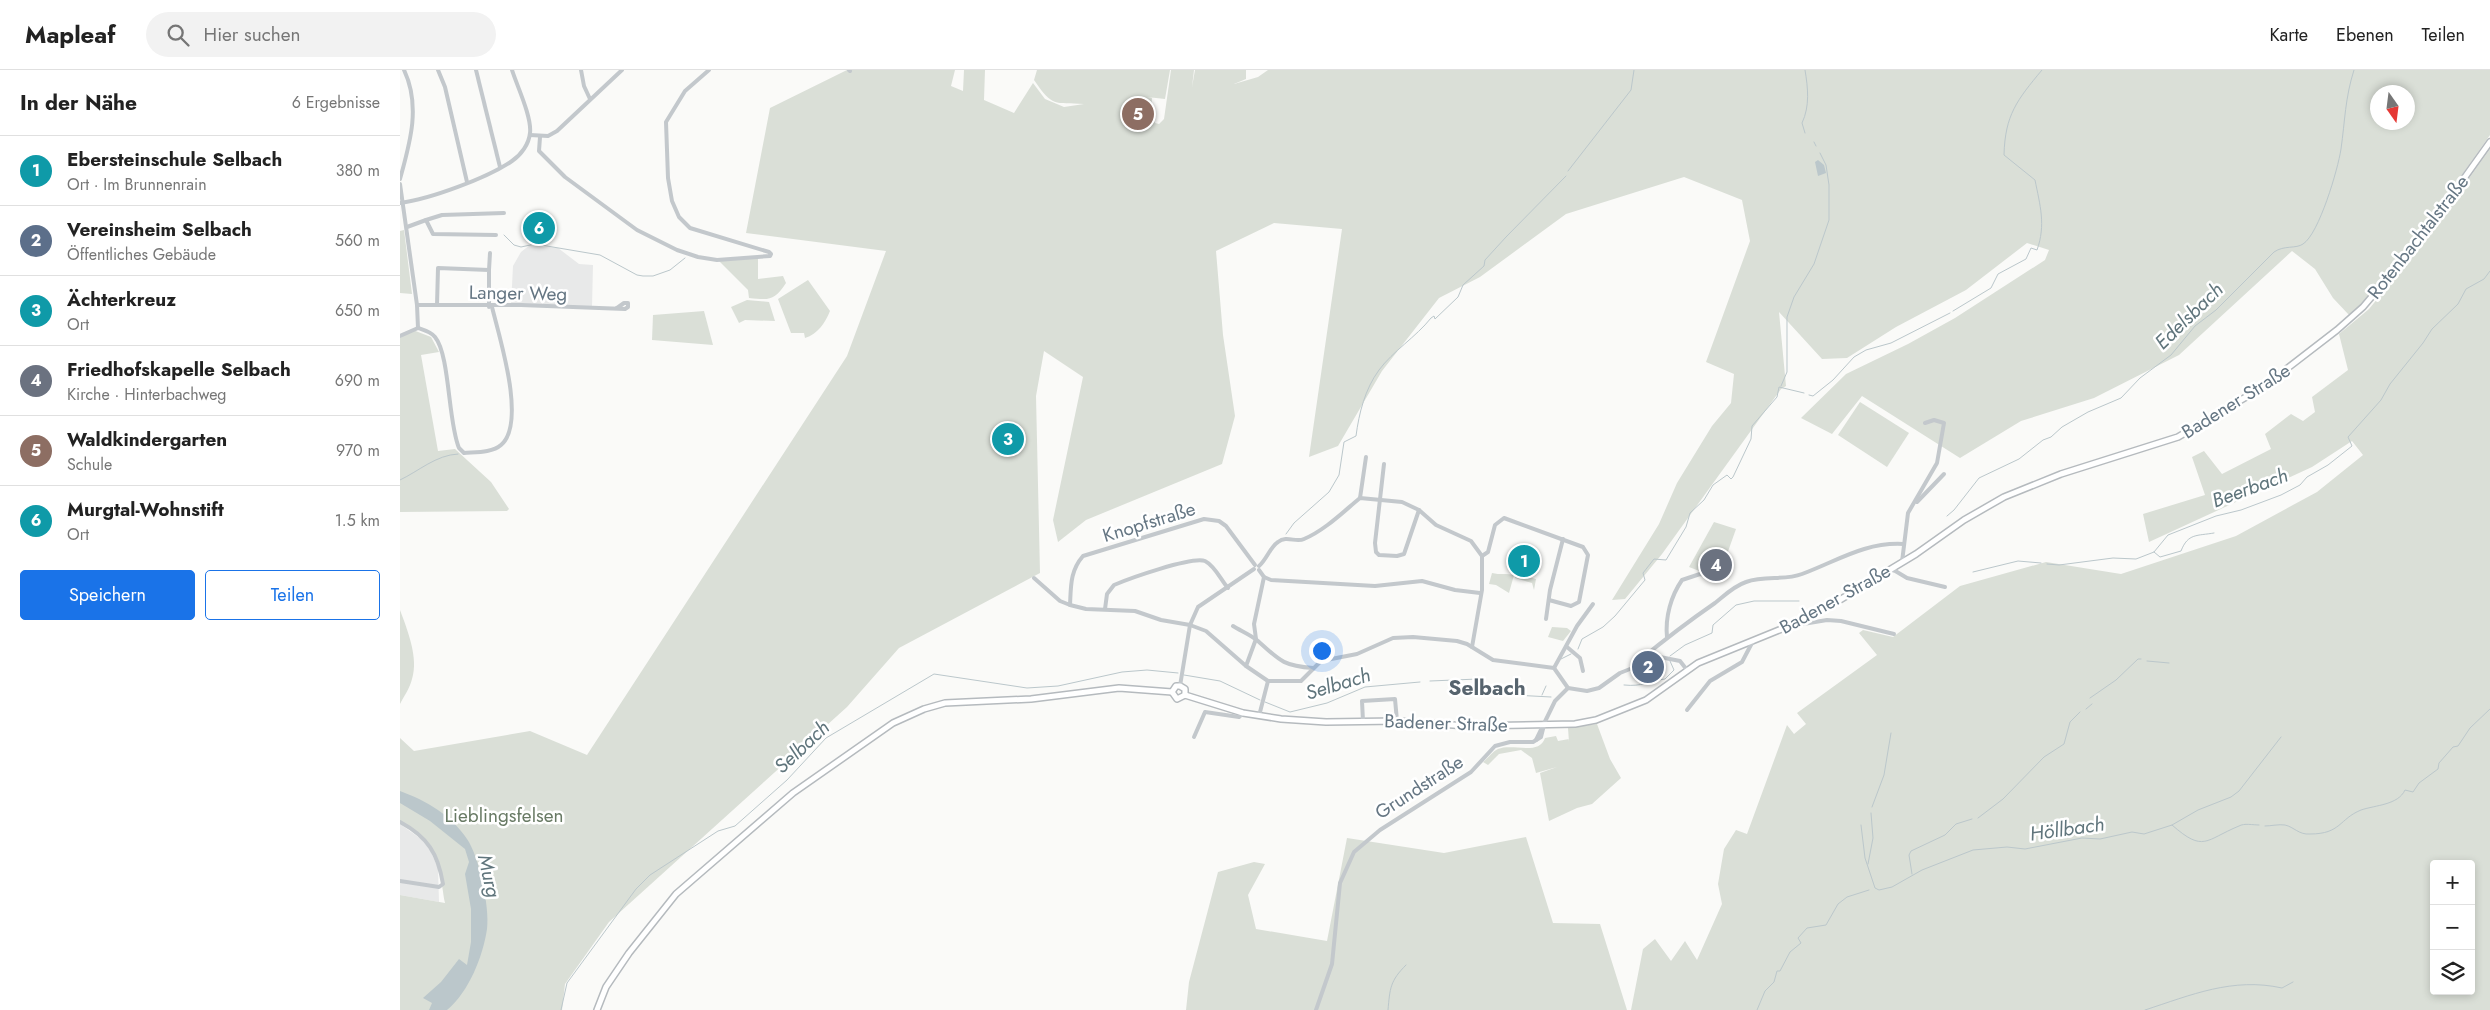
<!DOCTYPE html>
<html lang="de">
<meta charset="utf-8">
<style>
:root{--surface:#fff;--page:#f2f2f2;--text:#222;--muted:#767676;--line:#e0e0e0;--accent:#1a73e8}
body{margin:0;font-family:Jost,sans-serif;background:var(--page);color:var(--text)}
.controls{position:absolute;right:15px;bottom:15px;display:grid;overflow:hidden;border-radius:5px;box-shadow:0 2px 8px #0003}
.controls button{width:45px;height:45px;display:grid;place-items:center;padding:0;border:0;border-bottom:1px solid var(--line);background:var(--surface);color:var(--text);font:25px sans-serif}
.compass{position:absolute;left:1970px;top:15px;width:45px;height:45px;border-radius:50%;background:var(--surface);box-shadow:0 2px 8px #0003;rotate:166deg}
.you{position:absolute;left:921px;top:580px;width:18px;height:18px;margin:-12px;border:4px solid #fff;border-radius:50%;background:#1a73e8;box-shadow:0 0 0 8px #1a73e833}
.badge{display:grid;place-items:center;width:32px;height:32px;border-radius:50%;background:var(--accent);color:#fff;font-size:16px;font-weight:700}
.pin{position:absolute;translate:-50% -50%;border:2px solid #fff;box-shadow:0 1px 5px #0006}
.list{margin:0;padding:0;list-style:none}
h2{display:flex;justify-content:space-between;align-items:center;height:65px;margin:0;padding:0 20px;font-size:21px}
h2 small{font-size:16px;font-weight:400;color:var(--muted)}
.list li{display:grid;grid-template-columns:32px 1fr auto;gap:15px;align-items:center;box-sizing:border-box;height:70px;padding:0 20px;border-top:1px solid var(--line)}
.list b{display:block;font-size:19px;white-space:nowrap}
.list p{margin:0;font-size:16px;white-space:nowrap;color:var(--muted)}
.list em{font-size:16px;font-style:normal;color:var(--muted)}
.actions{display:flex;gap:10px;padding:15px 20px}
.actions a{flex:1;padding:11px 0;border:1px solid var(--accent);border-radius:5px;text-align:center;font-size:18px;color:var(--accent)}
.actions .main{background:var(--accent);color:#fff}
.icon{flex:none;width:28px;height:28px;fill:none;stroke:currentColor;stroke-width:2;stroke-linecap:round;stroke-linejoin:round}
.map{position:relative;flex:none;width:2090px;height:940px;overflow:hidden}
header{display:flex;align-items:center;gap:30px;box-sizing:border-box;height:70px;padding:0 25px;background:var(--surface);border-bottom:1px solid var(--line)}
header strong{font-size:24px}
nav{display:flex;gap:28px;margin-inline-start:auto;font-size:18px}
.search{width:350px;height:45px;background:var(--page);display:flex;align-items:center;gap:12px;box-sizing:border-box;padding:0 18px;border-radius:28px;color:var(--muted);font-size:19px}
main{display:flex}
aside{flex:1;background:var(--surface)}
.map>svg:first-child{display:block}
.built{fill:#e8e9e9}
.green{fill:#dadfd7;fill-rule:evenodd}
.water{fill:#bbc7cb}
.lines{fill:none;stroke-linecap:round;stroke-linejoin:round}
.stream{stroke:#bbc7cb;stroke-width:1}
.major-casing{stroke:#b5babe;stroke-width:8}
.minor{stroke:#c3c8cc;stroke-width:4}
.major{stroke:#fff;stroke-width:5}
.labels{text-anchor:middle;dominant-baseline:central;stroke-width:5;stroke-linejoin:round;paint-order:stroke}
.street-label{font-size:19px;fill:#657683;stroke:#fff}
.park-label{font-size:19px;fill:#687a64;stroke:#fff}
.water-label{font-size:20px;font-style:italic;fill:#60757c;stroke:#fff}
.quarter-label{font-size:21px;font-weight:bold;fill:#57646e;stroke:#fff}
</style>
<header>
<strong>Mapleaf</strong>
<div class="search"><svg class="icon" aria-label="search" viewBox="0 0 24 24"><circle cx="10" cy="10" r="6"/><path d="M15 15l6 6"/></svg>Hier suchen</div>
<nav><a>Karte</a><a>Ebenen</a><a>Teilen</a></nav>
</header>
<main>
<aside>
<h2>In der Nähe<small>6 Ergebnisse</small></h2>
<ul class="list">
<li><span class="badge" style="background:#0f9aa8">1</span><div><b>Ebersteinschule Selbach</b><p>Ort · Im Brunnenrain</p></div><em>380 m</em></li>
<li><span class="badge" style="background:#5c6f8a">2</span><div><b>Vereinsheim Selbach</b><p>Öffentliches Gebäude</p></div><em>560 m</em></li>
<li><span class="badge" style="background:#0f9aa8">3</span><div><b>Ächterkreuz</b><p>Ort</p></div><em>650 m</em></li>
<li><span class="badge" style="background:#6b7280">4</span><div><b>Friedhofskapelle Selbach</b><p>Kirche · Hinterbachweg</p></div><em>690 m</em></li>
<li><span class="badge" style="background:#8d6e63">5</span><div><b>Waldkindergarten</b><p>Schule</p></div><em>970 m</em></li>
<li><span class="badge" style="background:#0f9aa8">6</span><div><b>Murgtal-Wohnstift</b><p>Ort</p></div><em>1.5 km</em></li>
</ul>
<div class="actions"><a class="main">Speichern</a><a>Teilen</a></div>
</aside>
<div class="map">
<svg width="2090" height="940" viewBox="0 0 2090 940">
<rect width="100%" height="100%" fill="#fafaf8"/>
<g class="built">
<path d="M130,175L158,178L179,194L193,195L192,237L111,235L113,196L121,182Z"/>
<path d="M0,754L21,769L30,780L38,798L39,832L0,825Z"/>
</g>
<g class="green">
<path d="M447,0H555L551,16L563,21L564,0H585L584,30L614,43L633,13L645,29L664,37L684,34C654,32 653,38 634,10L637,0H770L765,29L747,27L752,28L751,45L755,53L759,54L764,49L771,0H794L792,17L795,0H846V9L834,14L858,7L868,0H2090V65L2006,184L1971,225L1949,245L1933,228L1915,199L1892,181L1779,285L1694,328L1621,351L1560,388L1462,326L1432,364L1401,348L1446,304L1508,274L1555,248L1645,190L1649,180L1627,173L1566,220L1496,257L1447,288L1422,289L1379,242L1386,316L1381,319L1262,484L1225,529L1212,530L1259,454L1277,413L1312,356L1331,333L1334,304L1306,292L1350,171L1342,130L1284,107L1166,144L1080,207L1039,228L982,301L938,376L909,387L942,159L874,153L816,181L823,265L835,346L822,394L686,450L658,472L653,450L683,307L644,281L636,326L640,503L499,578L447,637L209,852L165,914L162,940H0V825L45,833C38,790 40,775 0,751V668L14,681L130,661L187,685L447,286L486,181L346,163L370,38ZM1978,22H2008V52H1978Z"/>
<path d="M2090,79V940H1231L1243,879L1255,869L1271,891L1285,871L1297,890L1322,834L1318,814L1324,779L1336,760L1347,764L1387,655L1394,664L1406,654L1397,643L1477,585L1459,563L1463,560L1493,567L1560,516L1646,492L1721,504L1836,466L1917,422L1963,385L1952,371L1912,397L1749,472L1743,444L1805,425L1792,387L1804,381L1822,404L1871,379L1865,364L1891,344L1903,351L1915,342L1912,327L1948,300L1939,264L1969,239L2017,181ZM2034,794H2071V921H2034Z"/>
<path d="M4,160L12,224L0,223V161Z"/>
<path d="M358,188V209L383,206L386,213C374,231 370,230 349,228L348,220L318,190Z"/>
<path d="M408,210L430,241C425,253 418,264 405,268L404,263H391L378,229Z"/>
<path d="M347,230L369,232L375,251L345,250L339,253L331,237Z"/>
<path d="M304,241L313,275L252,270L253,245Z"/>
<path d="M13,260L31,267L39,282L21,285L38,381L55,379L91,412L109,439L107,441L0,442V268Z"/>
<path d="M1460,332L1509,363L1487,397L1438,365Z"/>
<path d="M1314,452L1336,459L1320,504H1307L1289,497Z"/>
<path d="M1118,501L1121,502V505L1136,509L1134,520L1132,513L1115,508Z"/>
<path d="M1092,503C1100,505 1106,503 1114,505L1109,523L1096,515L1089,514Z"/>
<path d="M0,540C7,559 19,588 12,609C10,618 4,626 0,634Z"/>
<path d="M1152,557L1167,558L1171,561L1163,571L1148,567Z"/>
<path d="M1197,654L1210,689L1221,708L1192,734L1177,738L1149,751L1140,703L1157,697L1136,703L1132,688L1121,680L1099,684L1088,695L1083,692C1088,688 1093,681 1098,679C1113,673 1139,686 1145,668L1156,666L1158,671L1169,669V672L1168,658Z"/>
<path d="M1126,767L1153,853L1200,854L1227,940H786L789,912L818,802L854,792L865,794L848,825L856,859L927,871L947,768L1044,783Z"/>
</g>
<g class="water">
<path d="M1418,90L1424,95L1426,103L1418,106L1415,92Z"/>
<path d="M0,721C27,731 51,745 67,769C79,786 90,838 87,859C83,886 69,922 47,940H29L32,933L23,928L41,912L59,889L67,895L71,872V839L65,804L69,792L65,779L30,751L0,733Z"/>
</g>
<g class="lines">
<g class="stream">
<path d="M1405,63L1402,53C1410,36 1408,18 1405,0"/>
<path d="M1414,72L1416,76"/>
<path d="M1168,101L1231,20L1234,0"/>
<path d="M104,165L114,175L121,177L135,174L200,185L237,205L243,206H253L270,200L285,188"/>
<path d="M1553,241L1591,218L1598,204L1626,189L1631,178L1637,180C1646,155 1640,135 1635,110L1604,85C1605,45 1617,30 1642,0"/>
<path d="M1381,316L1387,302V247L1394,227L1414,194L1429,150V115L1426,95L1420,83"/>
<path d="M1409,325L1413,326L1433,310L1454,287L1466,280L1491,273L1550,243"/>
<path d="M0,410C19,401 36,385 58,384"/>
<path d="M1547,446L1554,440L1579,408L1619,389L1643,370L1651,367L1662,357L1688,342L1721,328L1740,308L1771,285L1795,256L1816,240L1874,182C1884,175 1896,179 1903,174C1919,164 1938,99 1941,79C1945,51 1945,28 1954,0"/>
<path d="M886,464L894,453L929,422L939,405L944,372L956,366C959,343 965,319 979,300C993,281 1016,267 1031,248L1034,246L1035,249L1058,227L1063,215L1084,196L1085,190L1106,167L1166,106"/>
<path d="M1754,482L1760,487L1781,481C1788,463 1797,466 1814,463"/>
<path d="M1647,494L1659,495L1713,488L1736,489L1754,482L1768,465L1816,446L1841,440L1881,425L1900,415L1907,407L1928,395L1952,376L1948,367L1981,330L1990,314L2023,273L2032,259L2058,234L2066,219L2084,209L2090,201"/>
<path d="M1573,502L1618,491L1641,493"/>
<path d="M1178,579L1182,569L1203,557L1215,546L1245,510L1243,503L1254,489L1266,490L1286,457L1290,443L1304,430L1313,415L1327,405L1331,409L1333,407L1351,369L1352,356L1377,327L1379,317L1404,323"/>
<path d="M1270,586L1285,575L1312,563L1313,555L1336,535L1354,531H1399"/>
<path d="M1161,589L1171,584"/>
<path d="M1747,591L1769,593"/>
<path d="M784,605L820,611L860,630"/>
<path d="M1030,611L1078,609L1095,624L1151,627"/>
<path d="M1224,615C1243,617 1248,611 1265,609L1274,600L1270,591"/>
<path d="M1142,625L1146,616"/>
<path d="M1690,628L1716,610L1738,589H1741"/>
<path d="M865,632L890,642L927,633L965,617L1020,612"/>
<path d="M1686,639L1692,634"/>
<path d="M1472,737L1484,705L1491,663"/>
<path d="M1578,748L1603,729L1644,687L1664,674L1670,652L1680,642"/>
<path d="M1461,755L1465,788L1475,818L1479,820L1492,817L1522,800L1573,780L1607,777L1625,779L1682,768L1700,769L1732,762L1744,764L1772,755C1804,783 1805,770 1839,756C1844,753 1853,755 1859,755"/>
<path d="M1772,755L1798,740L1831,727L1839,721L1881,667"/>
<path d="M1865,756C1871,756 1879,754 1885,755C1894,757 1899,765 1910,764C1941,764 1939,749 1961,740C1976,735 1998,735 2005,720L2013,722L2019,713L2038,699L2039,693L2053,677L2058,676L2070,658L2090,639"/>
<path d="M1468,794L1473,768L1471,743"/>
<path d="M1512,804L1509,785L1511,781L1545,765L1556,754L1572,749"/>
<path d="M161,940L167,913L236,819L250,805L318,761L335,756L387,710L426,668L534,604L627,618L658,616L722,602L747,600L778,603"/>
<path d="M988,940C990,918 990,911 1006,895"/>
<path d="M1357,940L1365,921L1374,912L1377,901H1380L1390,882L1401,873L1398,868L1407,858L1426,855L1438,834L1447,827L1469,820"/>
<path d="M1745,940C1791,925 1833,907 1882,918L1893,912"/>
</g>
<defs>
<g id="major">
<path d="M772,622L776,616H780L785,619V625"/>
<path d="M772,622L777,629L785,625"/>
<path d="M785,625L843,643L881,649L926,652L997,651L1067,656L1175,654L1196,650L1246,630L1298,593L1389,556L1438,531L1516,484L1564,450L1604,427L1661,404L1778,367L1863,317L1937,260L1963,237L2020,170L2090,72"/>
<path d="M197,940L206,917L229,883L276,824L393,723L493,653L524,639L545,633L631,629L719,618L772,622"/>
</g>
</defs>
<use href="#major" class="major-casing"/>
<g class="minor">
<path d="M38,0L45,17L67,112"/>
<path d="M76,0L100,97"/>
<path d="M181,0L184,16L190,29"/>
<path d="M449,0L450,1"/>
<path d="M130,65L148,66L157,61L222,0"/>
<path d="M140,67L139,81L165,107L237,160L277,180L298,187L317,190L370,186L371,184L369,182L290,158L279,147L272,131L268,108L266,52L285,21L309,0"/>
<path d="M0,109C10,73 21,36 4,0"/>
<path d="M0,114L17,235L18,258"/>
<path d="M0,133C30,129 87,108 112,91C121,85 129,74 130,63C132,47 117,16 112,0"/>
<path d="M26,150L42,145L104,143"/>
<path d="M7,157L26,150L33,164L96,165"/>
<path d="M89,200L90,183"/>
<path d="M17,235H121L225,239L228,237V233H224L217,238"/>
<path d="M37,235L38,198L89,200V237"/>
<path d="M0,266L18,258C24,260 31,262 35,267C50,285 48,353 59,378L64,383C75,382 92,383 101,375C127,353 99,266 92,237"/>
<path d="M984,394L975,473L976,482L979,485L997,486L1004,484L1019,440"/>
<path d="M960,428L966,387"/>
<path d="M1517,432L1544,404"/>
<path d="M1082,486L1088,482L1095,455L1104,448L1183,477L1188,485L1179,532L1171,536L1149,530"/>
<path d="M1502,492L1508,443L1537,393L1544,353L1534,350L1525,353"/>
<path d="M859,496C867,489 870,477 878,472C887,465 896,473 904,469C925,460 943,442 960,428L1002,432L1019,440L1036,455L1071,471L1082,486"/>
<path d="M1492,499L1507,508L1545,517"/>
<path d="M859,500L864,507L871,510L975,516L1022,511L1055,520L1080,523"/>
<path d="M634,508L660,531L670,535L686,539L735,541L761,550L790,555L806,561L846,596L868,611H901L921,591L957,584L993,568L1013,567L1057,571L1067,574L1093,590L1154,598L1168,618L1187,621L1199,618L1220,603L1260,587L1280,591L1287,600"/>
<path d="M670,535C671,516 670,501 683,486L804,449L819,451L826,456L855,495"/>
<path d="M705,539L707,524L714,515C728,509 792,486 805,491C815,496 821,510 828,518"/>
<path d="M1146,549L1150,520L1163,469"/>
<path d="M833,556C841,561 851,565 858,571C879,590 883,596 913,598"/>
<path d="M1391,556L1427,550L1441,551L1494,564"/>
<path d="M1267,567C1265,547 1271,526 1282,510L1300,504L1314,505"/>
<path d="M1072,577L1082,520V486"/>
<path d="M1167,577L1180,588L1183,601"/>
<path d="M1239,594L1240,590C1264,570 1289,551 1315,533C1325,525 1334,516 1346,512C1365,505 1384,511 1402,504C1437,491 1465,472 1503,474"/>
<path d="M846,596L856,569L854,554L864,507"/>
<path d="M1154,598L1177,556L1193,534"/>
<path d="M780,616L790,555L798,537L854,499"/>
<path d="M1287,640L1310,611L1342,592L1353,571"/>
<path d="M859,646L868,611"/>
<path d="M963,651L962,631L995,629L997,651"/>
<path d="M794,667L805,642L839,647L843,643"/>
<path d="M1136,670L1155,631L1168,618"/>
<path d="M0,752C28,767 38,784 43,814L39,817L0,811"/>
<path d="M916,940L932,894L940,813L954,782L980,760L1071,702L1095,676L1110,672H1133L1141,667L1144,655"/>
</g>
<use href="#major" class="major"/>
</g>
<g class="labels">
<g class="street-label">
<text transform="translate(2018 167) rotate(-52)">Rotenbachtalstraße</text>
<text transform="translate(118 223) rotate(1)">Langer Weg</text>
<text transform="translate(1836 331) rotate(-32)">Badener Straße</text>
<text transform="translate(749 452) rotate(-17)">Knopfstraße</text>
<text transform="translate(1435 529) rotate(-29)">Badener Straße</text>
<text transform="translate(1046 653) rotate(2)">Badener Straße</text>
<text transform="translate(1019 717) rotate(-33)">Grundstraße</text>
</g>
<g class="park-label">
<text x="104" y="745">Lieblingsfelsen</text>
</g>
<g class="water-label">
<text transform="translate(1789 246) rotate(-44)">Edelsbach</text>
<text transform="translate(1850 418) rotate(-20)">Beerbach</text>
<text transform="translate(938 614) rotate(-17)">Selbach</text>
<text transform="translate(402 677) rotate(-43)">Selbach</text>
<text transform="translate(1667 759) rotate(-8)">Höllbach</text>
<text transform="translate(89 806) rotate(77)">Murg</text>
</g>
<g class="quarter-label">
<text x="1087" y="618">Selbach</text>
</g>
</g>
</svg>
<div class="controls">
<button>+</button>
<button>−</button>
<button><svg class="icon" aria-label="layers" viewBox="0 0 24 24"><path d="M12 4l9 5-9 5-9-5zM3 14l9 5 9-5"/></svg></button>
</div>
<svg class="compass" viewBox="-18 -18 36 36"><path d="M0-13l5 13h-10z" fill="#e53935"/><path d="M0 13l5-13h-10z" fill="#767676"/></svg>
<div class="you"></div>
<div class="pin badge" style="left:1124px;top:491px;background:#0f9aa8">1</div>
<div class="pin badge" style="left:1248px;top:597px;background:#5c6f8a">2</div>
<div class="pin badge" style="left:608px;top:369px;background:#0f9aa8">3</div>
<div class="pin badge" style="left:1316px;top:495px;background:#6b7280">4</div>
<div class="pin badge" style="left:738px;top:44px;background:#8d6e63">5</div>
<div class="pin badge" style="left:139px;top:158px;background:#0f9aa8">6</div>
</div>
</main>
